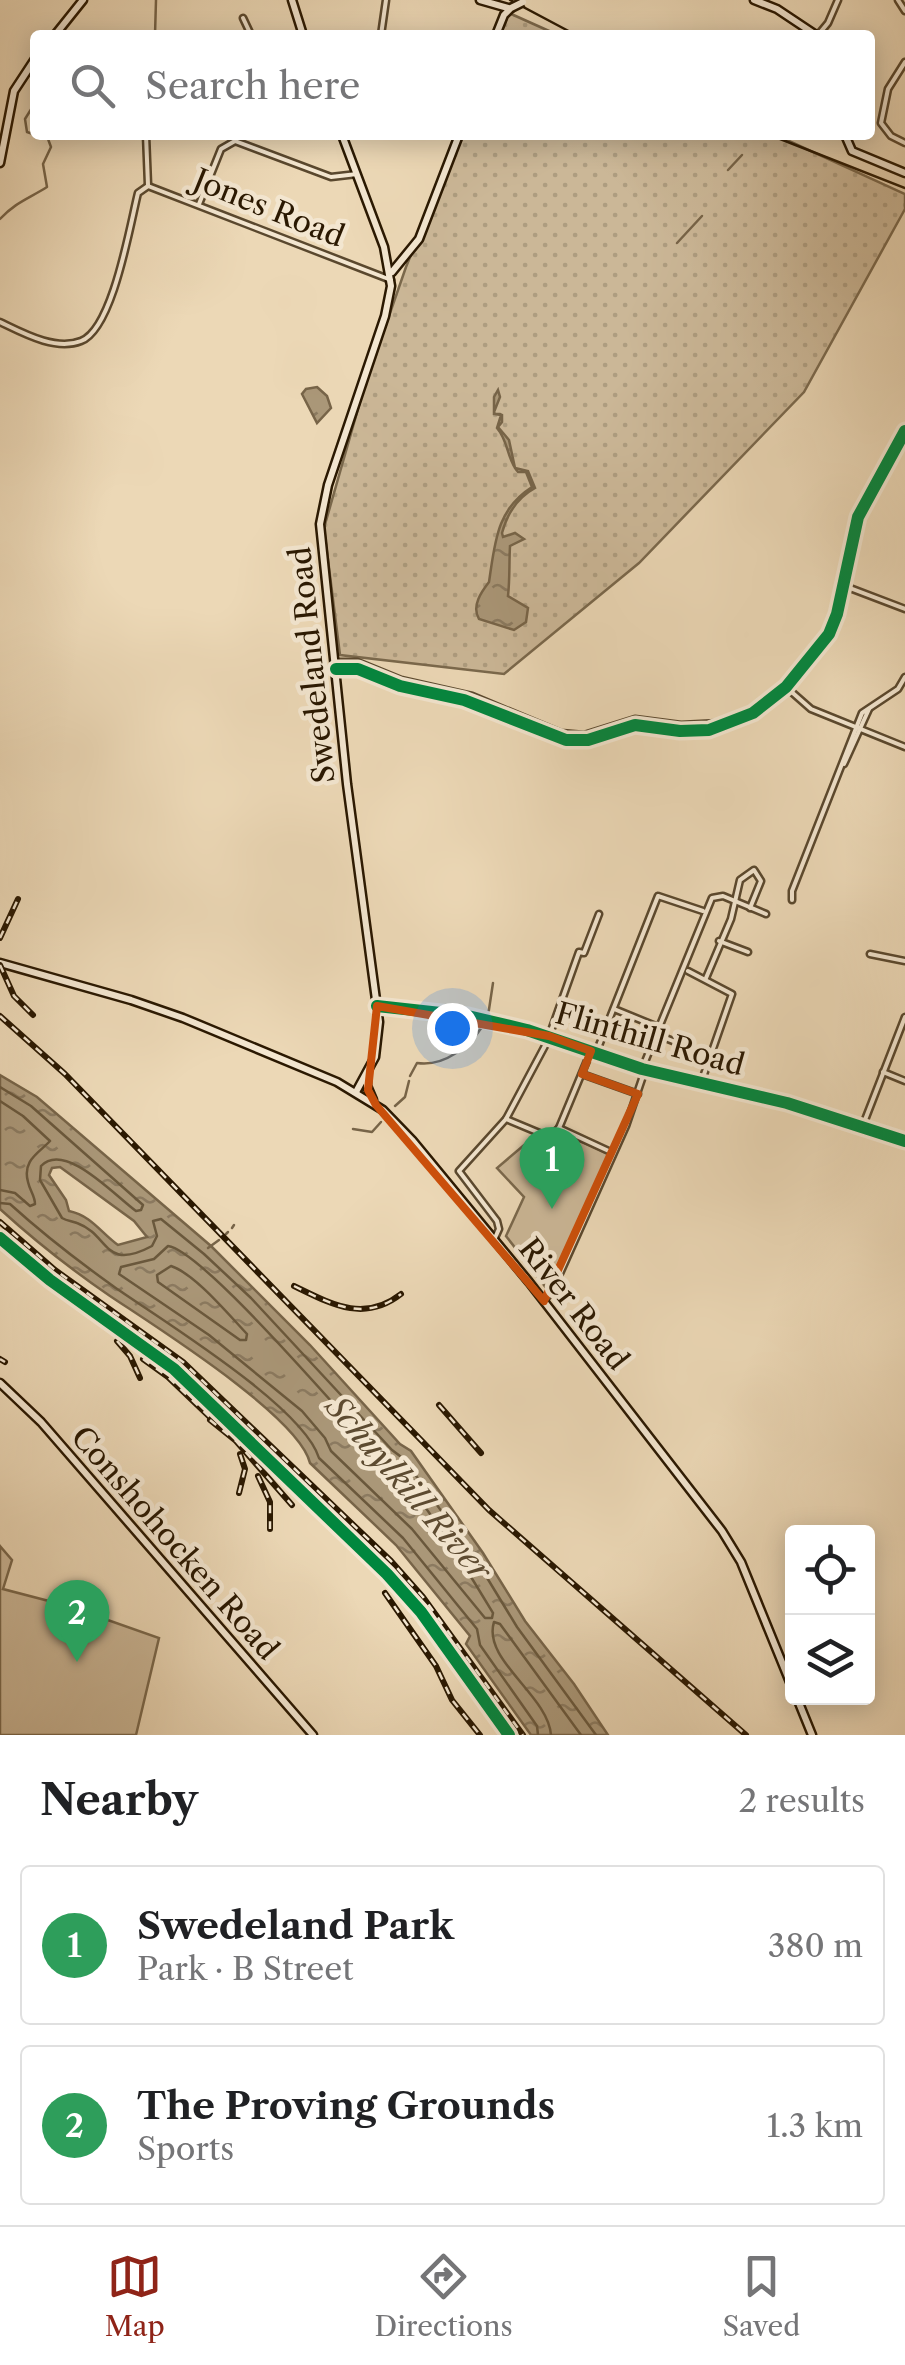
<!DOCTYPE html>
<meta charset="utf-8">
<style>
:root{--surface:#fff;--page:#f6f6f6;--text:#202124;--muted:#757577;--line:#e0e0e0;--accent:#8f2418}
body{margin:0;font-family:"Libre Caslon Text",serif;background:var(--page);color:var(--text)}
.controls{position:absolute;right:30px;bottom:30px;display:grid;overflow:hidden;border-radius:10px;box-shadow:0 5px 25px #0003}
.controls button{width:90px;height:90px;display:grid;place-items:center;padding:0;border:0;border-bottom:2px solid var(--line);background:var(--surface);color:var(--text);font:50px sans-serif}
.you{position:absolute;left:452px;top:1028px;width:35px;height:35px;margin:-25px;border:8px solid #fff;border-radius:50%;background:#1a73e8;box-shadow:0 0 0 15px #1a73e833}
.badge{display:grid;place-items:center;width:65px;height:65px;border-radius:50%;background:var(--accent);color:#fff;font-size:32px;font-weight:700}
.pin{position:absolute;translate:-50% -82px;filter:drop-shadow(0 2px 5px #0008)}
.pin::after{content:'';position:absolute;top:52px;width:35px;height:30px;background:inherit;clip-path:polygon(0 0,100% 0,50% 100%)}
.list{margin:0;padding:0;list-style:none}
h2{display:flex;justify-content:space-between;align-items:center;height:130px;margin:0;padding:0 40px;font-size:42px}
h2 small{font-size:32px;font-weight:400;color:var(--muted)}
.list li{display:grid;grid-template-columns:65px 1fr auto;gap:30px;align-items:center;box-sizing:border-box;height:160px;margin:0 20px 20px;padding:0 20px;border:2px solid var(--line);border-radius:10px}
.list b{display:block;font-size:38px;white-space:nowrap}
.list p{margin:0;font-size:32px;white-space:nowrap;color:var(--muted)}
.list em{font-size:32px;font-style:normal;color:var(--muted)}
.icon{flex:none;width:55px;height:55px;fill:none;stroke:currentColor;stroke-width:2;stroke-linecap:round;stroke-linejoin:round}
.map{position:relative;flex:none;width:905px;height:1735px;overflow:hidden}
.search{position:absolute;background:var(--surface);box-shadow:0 5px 25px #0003;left:30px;right:30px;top:30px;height:110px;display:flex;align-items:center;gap:25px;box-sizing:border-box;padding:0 35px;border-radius:10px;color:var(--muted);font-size:38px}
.sheet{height:490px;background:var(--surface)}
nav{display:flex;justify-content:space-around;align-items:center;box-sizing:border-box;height:140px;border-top:2px solid var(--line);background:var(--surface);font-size:28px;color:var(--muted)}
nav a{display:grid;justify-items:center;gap:5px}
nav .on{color:var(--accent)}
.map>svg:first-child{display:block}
.grass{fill:url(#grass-dots);stroke:#7a684c;stroke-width:2.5}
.green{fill:#cbb797;stroke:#7a684c;stroke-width:2.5}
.water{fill:url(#water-ripples);stroke:#776448;stroke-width:2.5;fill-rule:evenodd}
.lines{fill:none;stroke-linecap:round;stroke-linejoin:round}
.shore{stroke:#6a583c;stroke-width:2.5}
.stream{stroke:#776448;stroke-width:2.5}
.street-casing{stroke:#5a482e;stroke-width:9}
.secondary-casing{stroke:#2a1801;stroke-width:11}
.street{stroke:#f3e6d0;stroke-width:4}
.secondary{stroke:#f3e6d0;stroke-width:6}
.tram{stroke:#2a1801;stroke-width:2.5}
.rail-casing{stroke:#2a1801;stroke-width:6}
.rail{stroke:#f3e6d0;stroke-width:2.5;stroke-dasharray:8;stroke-linecap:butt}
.secondary-bridge-casing{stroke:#2a1801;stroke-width:11;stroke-linecap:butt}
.secondary-bridge{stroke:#f3e6d0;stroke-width:6}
.cycleway-casing{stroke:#f3e6d0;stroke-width:19}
.cycleway{stroke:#00873e;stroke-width:12}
.marked{fill:none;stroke:#cc4f0a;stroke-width:8;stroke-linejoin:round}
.labels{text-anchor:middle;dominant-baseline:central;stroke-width:9;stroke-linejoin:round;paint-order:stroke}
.street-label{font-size:30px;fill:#2a1801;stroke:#f3e6d0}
.water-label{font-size:32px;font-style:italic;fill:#5d4b31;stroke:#f3e6d0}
</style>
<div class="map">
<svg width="905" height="1735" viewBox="0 0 905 1735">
<defs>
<pattern id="grass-dots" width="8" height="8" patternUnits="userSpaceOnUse" patternTransform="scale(2.5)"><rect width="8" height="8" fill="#cbb797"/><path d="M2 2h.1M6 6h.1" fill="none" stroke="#ae9d80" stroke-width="1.8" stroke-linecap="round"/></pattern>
<pattern id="water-ripples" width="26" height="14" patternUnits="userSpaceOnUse" patternTransform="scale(2.5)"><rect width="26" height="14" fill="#aa9778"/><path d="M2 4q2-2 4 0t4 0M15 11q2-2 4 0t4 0" fill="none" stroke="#8b7a60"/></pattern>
</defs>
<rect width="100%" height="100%" fill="#ecd8b6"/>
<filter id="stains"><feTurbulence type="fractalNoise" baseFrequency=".002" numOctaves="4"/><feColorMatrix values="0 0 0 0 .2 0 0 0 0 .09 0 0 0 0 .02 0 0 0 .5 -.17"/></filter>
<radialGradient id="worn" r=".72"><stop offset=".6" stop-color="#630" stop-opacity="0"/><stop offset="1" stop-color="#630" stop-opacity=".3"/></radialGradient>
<g class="grass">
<path d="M509,13L558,35H500Z"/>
<path d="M460,135H776L905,194V209L804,392L639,563L504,674L340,655L324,528L364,388L406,267Z"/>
</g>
<g class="green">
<path d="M536,1135L549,1140C570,1132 590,1146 609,1154L547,1289L506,1236L524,1197L497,1168Z"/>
<path d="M0,1546L12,1560L3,1589L68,1606L159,1638L136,1735H0Z"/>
</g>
<g class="water">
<path d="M317,387L327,396L331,408L317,423L302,394L306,389Z"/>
<path d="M498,390L500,397L494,412L495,414H500L502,415V422L498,427L509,440L515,468L528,471L535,488C517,498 507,514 502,533L503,537L515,533L524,539L510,546C509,565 510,577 508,596L528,608L526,622L514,630L479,619C471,606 482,591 489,582C495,543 496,510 532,487L526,472H518C507,460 509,442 497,428L501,415L494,414V397Z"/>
<path d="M0,1075L37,1097L211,1246L310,1345L400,1444L411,1451L483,1553L525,1621L574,1684L608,1735H531L466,1644L470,1636L396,1545L310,1463C299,1416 153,1325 110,1296C72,1270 34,1240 0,1209ZM60,1167L134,1221L147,1237L118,1245C100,1232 92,1216 69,1211L66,1200L49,1175L52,1168Z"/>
</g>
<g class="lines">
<g class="shore">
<path d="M0,1087L31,1106L143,1205L141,1210L136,1211C114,1195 65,1141 41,1166L40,1180L62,1218C67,1221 72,1221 77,1223C110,1235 103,1272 152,1246L157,1236L153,1221L161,1219L204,1254L251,1298L392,1450L404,1459L475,1558L517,1627L596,1735"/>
<path d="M0,1101L23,1116L50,1141C39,1153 22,1160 28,1182C30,1191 35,1196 35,1204L30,1206L15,1193L0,1190"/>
<path d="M0,1203L10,1204C42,1233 78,1261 113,1286C161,1320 303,1406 319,1458L403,1538L477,1629L480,1645L537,1726L538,1735"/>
<path d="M168,1246C204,1251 347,1421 381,1456C386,1462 393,1466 398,1472C434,1515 464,1565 493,1613L492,1618H485L412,1529L331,1451L325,1438L302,1411L209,1335L119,1274L121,1267L154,1259Z"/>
<path d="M171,1266C195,1274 228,1314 247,1334L246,1340H240L158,1282L157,1275Z"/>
<path d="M551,1735C548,1695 482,1660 494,1622L500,1624L581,1735"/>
</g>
<g class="stream">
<path d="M155,35L156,0"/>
<path d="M33,134L27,132L25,119L35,103"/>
<path d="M728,170L742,155"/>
<path d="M0,219C16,202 28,199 47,187L43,164L51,147L48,139L35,135"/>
<path d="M677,243L702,216"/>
<path d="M488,1016L493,983"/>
<path d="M410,1076L417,1063C445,1067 470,1046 484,1024"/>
<path d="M395,1106L405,1097L409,1081"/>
<path d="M353,1129L372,1132L381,1122"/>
<path d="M232,1228L234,1225"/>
<path d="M226,1234L228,1232"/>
<path d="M208,1248L219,1240"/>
</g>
<defs>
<g id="street">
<path d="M898,0L905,11"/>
<path d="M243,18L251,35"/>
<path d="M381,35L386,0"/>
<path d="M818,35L828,23L838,0"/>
<path d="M905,62L888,89L881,123L891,136L905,143"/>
<path d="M146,135L148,185"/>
<path d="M148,186L391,280"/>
<path d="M199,204L221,149L235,141L331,177L357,174"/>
<path d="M0,322C23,333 55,351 81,341C113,329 130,225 138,193L148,186"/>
<path d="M842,585L905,609"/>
<path d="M336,662H357L401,680L472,696L561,733L584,735L635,719L681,725L720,723"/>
<path d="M336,669H358L400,686L464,700L566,740H588L635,725L680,731L709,730L753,713L786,687L829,634L837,614L858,517L905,431"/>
<path d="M786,687L811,709L905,747"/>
<path d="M844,764L869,709"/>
<path d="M792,900V891L862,713L898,689L905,677"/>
<path d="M719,941L748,952"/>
<path d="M870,954L905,961"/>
<path d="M688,971L732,994L701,1083"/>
<path d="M706,978L731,919L740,880L754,870L761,881L750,908"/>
<path d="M614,1009L658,1027"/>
<path d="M655,1034L709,1055"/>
<path d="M596,1053L658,896L703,911"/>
<path d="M642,1069L712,898L723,896L766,914"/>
<path d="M883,1072L905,1081"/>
<path d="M582,1074L638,1094"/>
<path d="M506,1119L549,1137L559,1128L613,1153"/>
<path d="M863,1125L905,1017"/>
<path d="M559,1128L591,1051"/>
<path d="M494,1240L499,1229L497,1221L459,1171L506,1119L547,1042L579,952L584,953L599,914"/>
<path d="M544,1301L553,1289L626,1126L645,1070"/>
</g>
<g id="secondary">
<path d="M292,0L303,35"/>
<path d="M480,0L508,8"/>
<path d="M754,0L777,9L816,35"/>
<path d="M55,35L83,0"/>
<path d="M496,35L504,15L511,8"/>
<path d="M342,135L384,247L391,286L385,316L328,485L320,524L347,784L379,1022L375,1057L356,1092"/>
<path d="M845,135L852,151L905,173"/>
<path d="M0,163L14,91L35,59"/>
<path d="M392,272L419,239L459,135"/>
<path d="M0,963L131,1000L183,1018L337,1082L383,1110L412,1140L529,1282L722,1531L741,1562L792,1687"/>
<path d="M377,1006L468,1016L527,1030L642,1069L787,1103L905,1141"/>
<path d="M367,1074V1086L373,1100"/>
<path d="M0,1383L41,1422L313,1735"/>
<path d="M797,1698L812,1735"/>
</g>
</defs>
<use href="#street" class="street-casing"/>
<use href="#secondary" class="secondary-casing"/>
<use href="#street" class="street"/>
<use href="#secondary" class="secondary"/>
<g class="tram">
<path d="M510,0L576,35"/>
<path d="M770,135L905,188"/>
</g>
<defs>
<g id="rail">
<path d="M0,938L18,899"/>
<path d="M0,965L14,996L33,1015"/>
<path d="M0,1016L65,1074L489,1510L746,1735"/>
<path d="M0,1222L55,1270L183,1362L391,1561L423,1597L523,1735"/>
<path d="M294,1286C331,1304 364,1323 401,1294"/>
<path d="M117,1341L130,1356L140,1378"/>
<path d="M0,1359L5,1362"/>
<path d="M143,1359L168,1377L213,1420"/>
<path d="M439,1405L481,1453"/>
<path d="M210,1420L236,1441L292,1505"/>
<path d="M258,1476L270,1502V1529"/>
<path d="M239,1493L245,1469L240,1454"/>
<path d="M385,1593L436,1666L452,1700L480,1735"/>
</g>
</defs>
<use href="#rail" class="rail-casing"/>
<use href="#rail" class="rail"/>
<defs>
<path id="secondary-bridge" d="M511,8L523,2"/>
</defs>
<use href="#secondary-bridge" class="secondary-bridge-casing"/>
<use href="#secondary-bridge" class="secondary-bridge"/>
<defs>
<g id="cycleway">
<path d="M336,669H358L400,686L464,700L566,740H588L635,725L680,731L709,730L753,713L786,687L829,634L837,614L858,517L905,431"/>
<path d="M377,1006L468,1016L527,1030L642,1069L787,1103L905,1141"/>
<path d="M0,1238L50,1280L174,1369L387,1574L421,1612L509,1735"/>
</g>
</defs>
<use href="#cycleway" class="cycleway-casing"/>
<use href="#cycleway" class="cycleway"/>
</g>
<path class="marked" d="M377,1006L549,1036L591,1051L582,1074L638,1094L544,1301L376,1105L368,1090Z"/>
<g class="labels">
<g class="street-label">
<text transform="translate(269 208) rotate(22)">Jones Road</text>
<text transform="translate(312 665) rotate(-96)">Swedeland Road</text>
<text transform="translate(650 1039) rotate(16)">Flinthill Road</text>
<text transform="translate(574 1304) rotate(52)">River Road</text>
<text transform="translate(175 1543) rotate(49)">Conshohocken Road</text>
</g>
<g class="water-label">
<text transform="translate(409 1488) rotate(49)">Schuylkill River</text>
</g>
</g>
<rect width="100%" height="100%" filter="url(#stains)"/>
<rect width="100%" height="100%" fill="url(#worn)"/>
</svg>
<div class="controls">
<button><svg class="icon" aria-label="locate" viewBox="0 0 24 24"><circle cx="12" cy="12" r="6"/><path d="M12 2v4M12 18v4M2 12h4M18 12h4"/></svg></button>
<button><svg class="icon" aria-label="layers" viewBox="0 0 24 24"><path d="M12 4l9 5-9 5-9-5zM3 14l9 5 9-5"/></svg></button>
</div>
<div class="you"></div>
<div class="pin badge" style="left:552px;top:1209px;background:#2e9e5b">1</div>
<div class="pin badge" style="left:77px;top:1662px;background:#2e9e5b">2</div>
<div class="search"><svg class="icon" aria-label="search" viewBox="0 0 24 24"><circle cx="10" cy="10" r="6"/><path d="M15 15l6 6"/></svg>Search here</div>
</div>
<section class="sheet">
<h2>Nearby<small>2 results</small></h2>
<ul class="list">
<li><span class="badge" style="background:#2e9e5b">1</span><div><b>Swedeland Park</b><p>Park · B Street</p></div><em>380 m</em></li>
<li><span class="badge" style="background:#2e9e5b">2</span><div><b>The Proving Grounds</b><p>Sports</p></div><em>1.3 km</em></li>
</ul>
</section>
<nav>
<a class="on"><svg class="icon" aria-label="map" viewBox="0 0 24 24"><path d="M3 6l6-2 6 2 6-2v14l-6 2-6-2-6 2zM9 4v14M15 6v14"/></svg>Map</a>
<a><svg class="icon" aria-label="directions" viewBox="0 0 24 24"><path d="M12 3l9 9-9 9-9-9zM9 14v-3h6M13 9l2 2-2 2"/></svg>Directions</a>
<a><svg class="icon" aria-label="saved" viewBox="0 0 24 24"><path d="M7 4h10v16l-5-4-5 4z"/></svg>Saved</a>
</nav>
